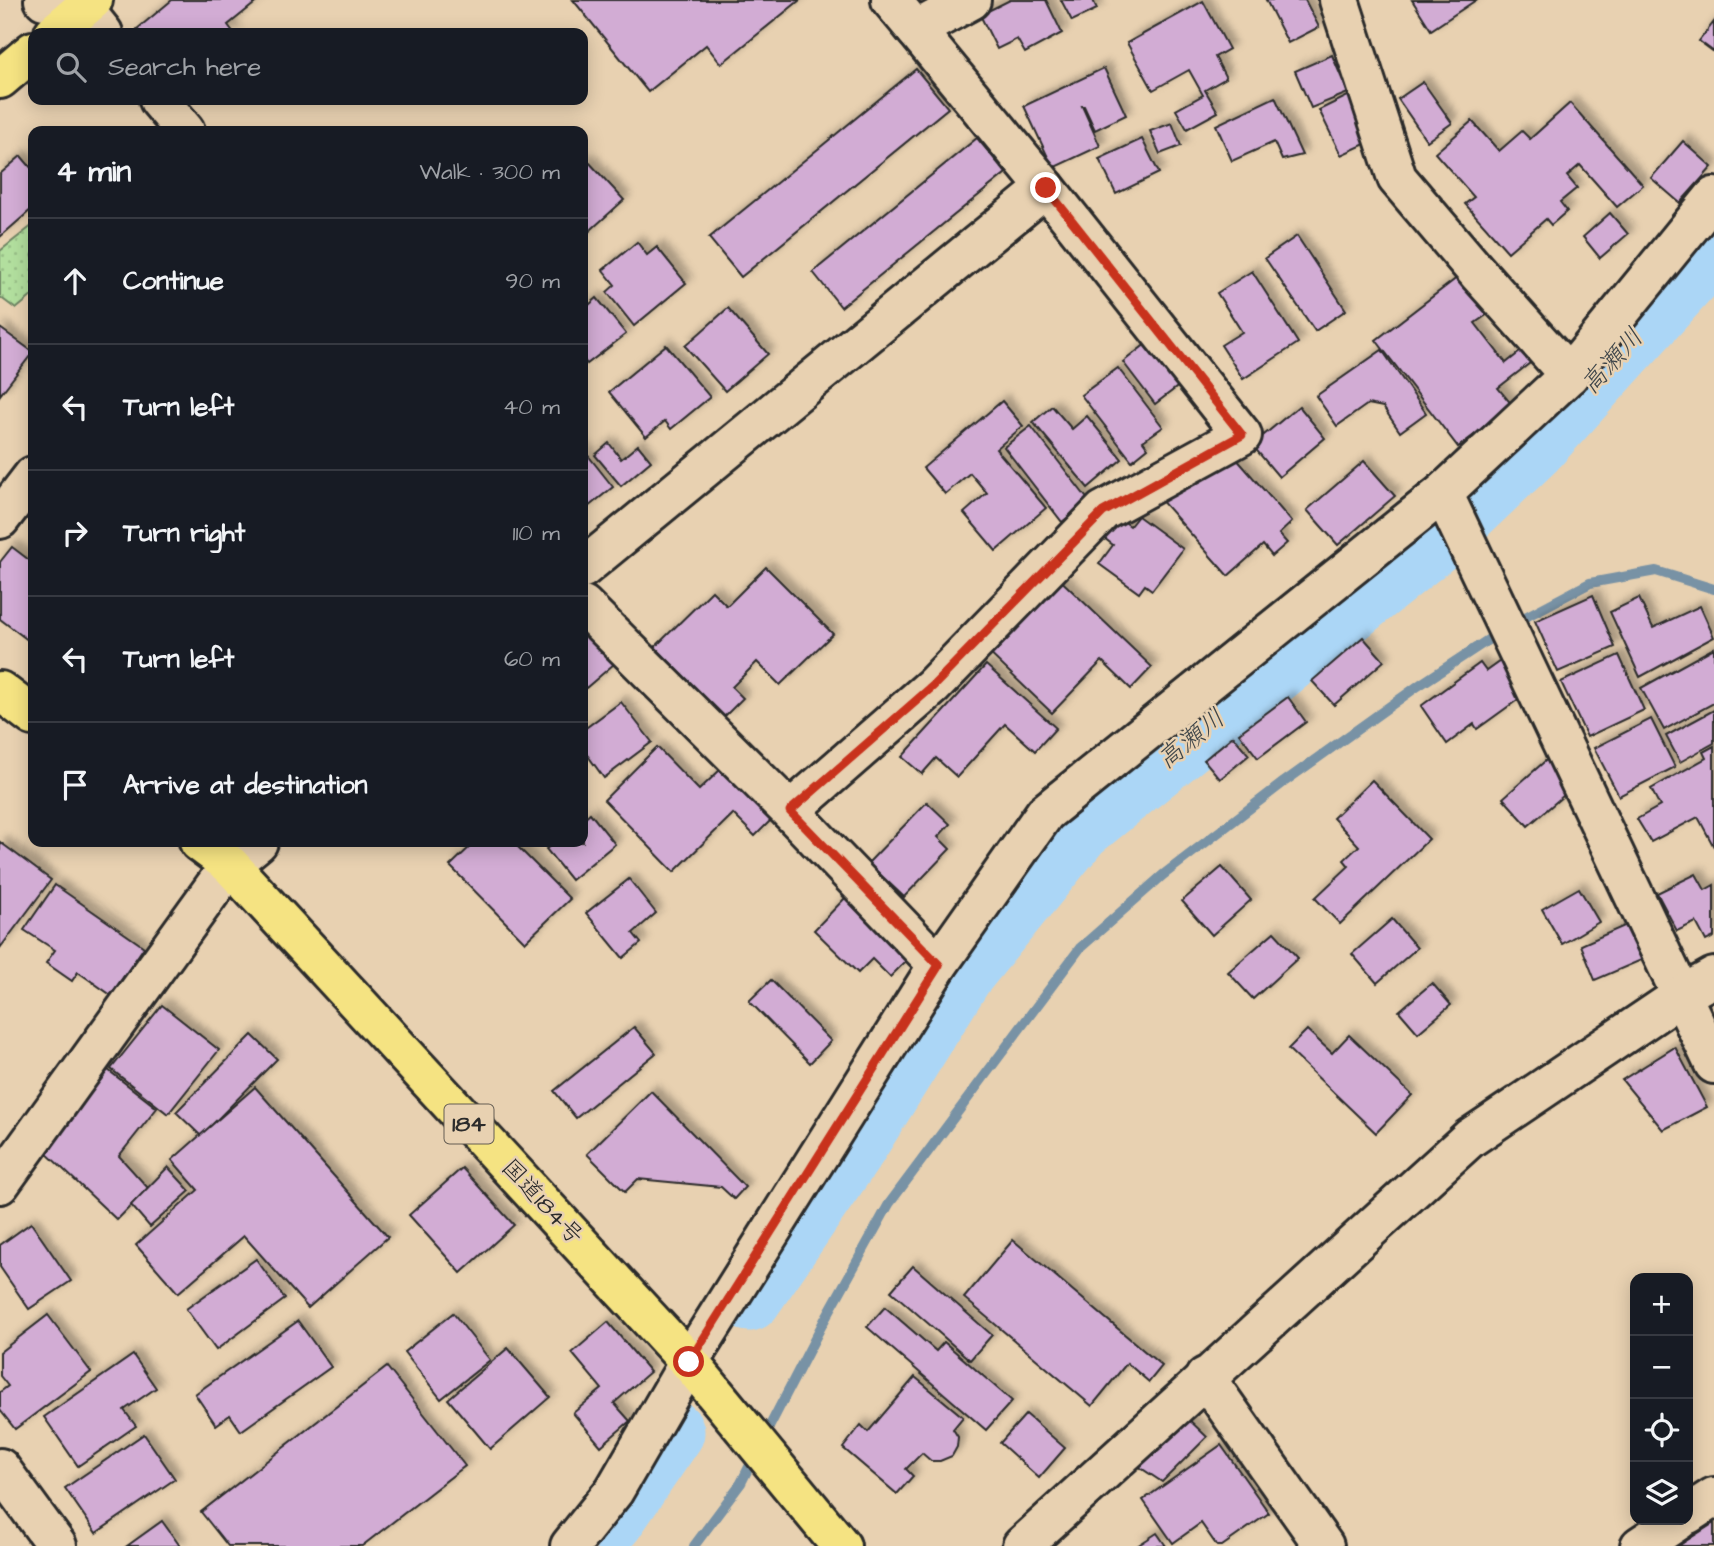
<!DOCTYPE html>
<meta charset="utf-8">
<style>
:root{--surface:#171b24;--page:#20242c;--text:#f1f3f6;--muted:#9ea1a6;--line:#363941}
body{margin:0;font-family:"Architects Daughter","Klee One",sans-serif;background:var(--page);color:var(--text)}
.controls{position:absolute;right:21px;bottom:21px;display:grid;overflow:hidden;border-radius:14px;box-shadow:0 4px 18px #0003}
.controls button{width:63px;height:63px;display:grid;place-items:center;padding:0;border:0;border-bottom:2px solid var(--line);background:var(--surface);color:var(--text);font:35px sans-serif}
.stop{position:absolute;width:21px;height:21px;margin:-16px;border:5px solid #c8321e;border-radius:50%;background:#fff}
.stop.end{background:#c8321e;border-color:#fff;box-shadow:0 2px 7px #0008}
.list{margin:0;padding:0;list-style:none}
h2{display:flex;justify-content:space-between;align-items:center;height:91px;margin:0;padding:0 28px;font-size:30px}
h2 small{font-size:23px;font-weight:400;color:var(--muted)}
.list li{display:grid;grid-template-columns:46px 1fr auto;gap:21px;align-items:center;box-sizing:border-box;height:126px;padding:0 28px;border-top:2px solid var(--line)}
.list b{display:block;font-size:26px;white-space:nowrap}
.list em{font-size:23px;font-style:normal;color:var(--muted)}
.icon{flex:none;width:38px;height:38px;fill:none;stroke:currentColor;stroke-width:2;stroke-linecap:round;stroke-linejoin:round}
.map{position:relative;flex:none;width:1714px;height:1546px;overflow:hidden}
.search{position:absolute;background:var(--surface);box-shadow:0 4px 18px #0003;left:28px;top:28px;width:560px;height:77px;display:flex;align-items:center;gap:18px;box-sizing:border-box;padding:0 24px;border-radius:14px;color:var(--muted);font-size:26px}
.panel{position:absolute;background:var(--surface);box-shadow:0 4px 18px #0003;left:28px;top:126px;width:560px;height:721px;border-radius:14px}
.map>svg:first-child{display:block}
.park{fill:url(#park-dots);stroke:#6e8564;stroke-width:2}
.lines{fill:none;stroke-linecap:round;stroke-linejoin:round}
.stream{stroke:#7892a5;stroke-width:10}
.river{stroke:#abd6f6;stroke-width:65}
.building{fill:#d2acd4;stroke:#2b2b2b;stroke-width:2;filter:url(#shadow)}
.street-casing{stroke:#2b2b2b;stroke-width:44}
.highway-casing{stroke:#2b2b2b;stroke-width:44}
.street{stroke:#e8d1b1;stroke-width:38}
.highway{stroke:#f5e382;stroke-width:38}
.route{stroke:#c8321e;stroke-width:9}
.labels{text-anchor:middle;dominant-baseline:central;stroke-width:5;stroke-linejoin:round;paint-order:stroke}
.shield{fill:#e8d1b1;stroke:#645d53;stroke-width:2}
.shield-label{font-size:23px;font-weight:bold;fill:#2b2b2b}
.street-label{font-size:24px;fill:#2b2b2b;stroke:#e8d1b1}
.water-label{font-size:26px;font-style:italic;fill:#3e4549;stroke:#e8d1b1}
</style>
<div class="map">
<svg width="1714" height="1546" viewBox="0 0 1714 1546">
<defs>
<pattern id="park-dots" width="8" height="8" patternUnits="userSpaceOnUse" patternTransform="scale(1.75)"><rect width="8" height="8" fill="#b2df9e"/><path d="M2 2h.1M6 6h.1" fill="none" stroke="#99c088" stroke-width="1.8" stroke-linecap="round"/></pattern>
<filter id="shadow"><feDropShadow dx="6" dy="-6" stdDeviation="3.5" flood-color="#0004"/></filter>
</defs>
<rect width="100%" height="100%" fill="#e8d1b1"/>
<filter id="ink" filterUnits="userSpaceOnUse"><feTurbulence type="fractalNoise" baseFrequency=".0143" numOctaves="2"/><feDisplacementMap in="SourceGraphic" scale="14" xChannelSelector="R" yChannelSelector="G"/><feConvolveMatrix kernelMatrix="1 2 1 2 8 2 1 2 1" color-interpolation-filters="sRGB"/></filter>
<g filter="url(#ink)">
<path class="park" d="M33,225V295L16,309L0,297V251Z"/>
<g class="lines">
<g class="stream">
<path d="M1514,623L1590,583L1656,571L1714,589"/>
<path d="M762,1441L824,1321L889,1204L1080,948L1163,875L1284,782L1418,686L1500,632"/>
<path d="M694,1546L741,1483L755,1455"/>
</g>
<g class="river">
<path d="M749,1299L855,1145L961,974L1079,829L1435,541L1533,448L1714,248"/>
<path d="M611,1521L672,1432"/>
</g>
</g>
<g class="building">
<path d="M172,0H259L228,25L234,33H141L137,29Z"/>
<path d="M573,0H800L721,64L706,45L648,92Z"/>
<path d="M1010,0H1046L1062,33L1025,53L1017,39L997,49L980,15Z"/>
<path d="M1061,0H1093L1097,9L1072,21Z"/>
<path d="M1266,0H1305L1319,27L1288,43Z"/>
<path d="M1412,0H1476L1431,30Z"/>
<path d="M1203,1L1229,49L1215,57L1226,78L1205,90L1218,112L1187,129L1176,110L1203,95L1189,70L1153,90L1127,43Z"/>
<path d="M1714,22V52L1699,41Z"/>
<path d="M1332,55L1348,93L1311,108L1295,71Z"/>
<path d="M1104,68L1126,115L1095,130L1084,106H1082L1100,146L1053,168L1024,106Z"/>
<path d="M916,69L948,108L741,277L709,238Z"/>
<path d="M1423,82L1452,123L1427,141L1398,99Z"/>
<path d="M1354,93L1376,139L1341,155L1319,110Z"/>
<path d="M1275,97L1302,155L1282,160L1274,142L1232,161L1216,125Z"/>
<path d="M1570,103L1643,185L1617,207L1580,165L1567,176L1577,188L1560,202L1567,211L1551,225L1546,219L1508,252L1465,204L1474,197L1435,153L1472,121L1499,151L1522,131L1530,139Z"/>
<path d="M1172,123L1181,146L1160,154L1150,131Z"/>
<path d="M977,138L1006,173L841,307L813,272Z"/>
<path d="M1142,139L1159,173L1116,194L1099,159Z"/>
<path d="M1683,141L1712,167L1680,203L1651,178Z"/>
<path d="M21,156L33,170V208L0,237V174Z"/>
<path d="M587,160L624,200L583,237V164Z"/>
<path d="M1610,213L1628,234L1600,258L1583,237Z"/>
<path d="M1297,236L1346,310L1315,331L1265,258Z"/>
<path d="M637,242L647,255L657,247L686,283L634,326L607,292L615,285L603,270Z"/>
<path d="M1252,271L1298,343L1243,379L1221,345L1242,332L1217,293Z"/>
<path d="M1462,274L1491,312L1475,323L1506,363L1530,344L1539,356L1498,388L1513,406L1458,447L1376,340Z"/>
<path d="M597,298L626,334L587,364L583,359V310Z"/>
<path d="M728,308L768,354L725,391L685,346Z"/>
<path d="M0,328L33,352L0,395Z"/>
<path d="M1156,336L1189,378L1155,404L1123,362Z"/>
<path d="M666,345L710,397L671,429L665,421L646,437L609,392Z"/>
<path d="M1382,350L1426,413L1400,432L1383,407L1368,404L1337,426L1316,396Z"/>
<path d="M1118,368L1163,427L1143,441L1148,448L1132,461L1081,395Z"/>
<path d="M1002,401L1023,426L996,449L1046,508L996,551L964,513L987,493L970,473L945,494L923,468Z"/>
<path d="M1052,406L1072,429L1087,416L1122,459L1088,488L1033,422Z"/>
<path d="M1299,406L1325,438L1279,477L1252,445Z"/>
<path d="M1031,426L1089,501L1062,522L1004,447Z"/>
<path d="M609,443L621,459L638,445L651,461L621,486L595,455Z"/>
<path d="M583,449L613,487L583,511Z"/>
<path d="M1228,449L1292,522L1279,534L1287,543L1272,556L1263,545L1228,576L1159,498Z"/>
<path d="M1364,461L1395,496L1338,545L1307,510Z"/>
<path d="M1115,515L1130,526L1138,516L1183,549L1152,590L1145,585L1139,593L1099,564L1113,545L1100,535Z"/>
<path d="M12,547L33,563V644L0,619V562Z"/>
<path d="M766,567L833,634L780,685L757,662L732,687L743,698L724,717L655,647L712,591L727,606Z"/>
<path d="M1051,571L1152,667L1131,689L1102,661L1052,713L981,645Z"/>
<path d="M1593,595L1615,647L1558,672L1535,621Z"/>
<path d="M1639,598L1653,628L1700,606L1714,637L1640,677L1610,612Z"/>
<path d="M583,613L621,658L586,688L583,684Z"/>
<path d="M1363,637L1384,661L1334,705L1312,681Z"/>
<path d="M1714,648V703L1664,730L1641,688Z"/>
<path d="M1619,655L1644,710L1587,737L1561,682Z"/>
<path d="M1503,659L1527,693L1477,729L1474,724L1447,744L1421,706L1480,663L1486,671Z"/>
<path d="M986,665L1056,728L1035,751L1005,724L957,777L936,758L922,774L902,757Z"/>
<path d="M1288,697L1306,722L1258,758L1239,733Z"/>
<path d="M621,702L652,742L604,778L583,749V730Z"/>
<path d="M1714,710V743L1680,762L1666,736Z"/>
<path d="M1651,719L1675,767L1619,796L1594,748Z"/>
<path d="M1233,736L1249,755L1220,779L1204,760Z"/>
<path d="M1714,746V847L1698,817L1651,842L1637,819L1660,806L1651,789L1706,758L1703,752Z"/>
<path d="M657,747L699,790L723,767L773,818L755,836L733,814L674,872L604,800Z"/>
<path d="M1552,755L1577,784L1528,826L1503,798Z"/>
<path d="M1372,780L1429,839L1340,924L1315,898L1349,866L1344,860L1359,846L1333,818Z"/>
<path d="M927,802L950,824L938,837L950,849L904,897L868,863Z"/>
<path d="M590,813L615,844L571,880L546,849L555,842H583V819Z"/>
<path d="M0,842L51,880L0,948Z"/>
<path d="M475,842H513L570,899L525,942L450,866Z"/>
<path d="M1222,867L1251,900L1212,935L1182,901Z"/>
<path d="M1696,874L1705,890L1714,885V937L1706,941L1696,922L1677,931L1657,893Z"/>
<path d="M629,879L656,913L633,933L641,943L623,958L586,913Z"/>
<path d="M55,885L144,947L111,995L78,972L72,981L46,963L55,950L24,930Z"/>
<path d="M1579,888L1599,922L1562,944L1542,909Z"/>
<path d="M849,894L912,955L890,977L872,959L858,973L814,930Z"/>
<path d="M1392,919L1417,948L1377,983L1352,954Z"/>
<path d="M1638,920L1653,955L1595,980L1581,945Z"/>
<path d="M1274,932L1298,958L1253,999L1228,972Z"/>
<path d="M771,980L831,1041L810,1063L749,1001Z"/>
<path d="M1432,983L1451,1005L1418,1033L1399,1011Z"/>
<path d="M162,1005L219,1050L168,1114L111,1069Z"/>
<path d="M634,1027L656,1053L576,1118L554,1091Z"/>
<path d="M1307,1030L1332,1053L1349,1035L1412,1095L1376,1133L1288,1049Z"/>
<path d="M252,1035L277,1059L201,1136L176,1112Z"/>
<path d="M1675,1047L1707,1107L1663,1130L1622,1080Z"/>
<path d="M108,1070L157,1108L119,1156L148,1188L117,1220L45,1152Z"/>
<path d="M255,1087L388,1237L308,1308L244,1236L178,1293L136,1245L198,1190L172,1160Z"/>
<path d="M651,1091L745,1187L734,1199L721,1187L638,1179L625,1192L587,1154Z"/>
<path d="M168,1167L190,1191L150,1227L131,1205Z"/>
<path d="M462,1168L514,1225L461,1273L409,1215Z"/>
<path d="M31,1223L71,1281L29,1309L0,1267V1245Z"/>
<path d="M1013,1240L1162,1366L1149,1382L1127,1363L1092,1406L964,1298Z"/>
<path d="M256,1259L285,1299L216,1350L186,1309Z"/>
<path d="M913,1266L992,1335L970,1360L891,1291Z"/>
<path d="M885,1307L936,1351L944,1342L1012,1401L986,1430L867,1327Z"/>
<path d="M453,1313L490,1360L441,1399L404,1352Z"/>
<path d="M48,1315L91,1372L15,1429L0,1410V1392L8,1386L0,1376V1352Z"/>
<path d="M298,1321L331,1367L241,1431L230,1415L216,1425L195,1394Z"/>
<path d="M608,1322L650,1372L614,1403L630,1421L601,1446L573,1413L602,1389L572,1353Z"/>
<path d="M508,1348L550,1397L490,1449L448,1399Z"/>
<path d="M133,1355L156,1388L124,1410L136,1426L78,1466L44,1417Z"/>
<path d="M387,1367L465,1466L362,1546H228L201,1512Z"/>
<path d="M915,1377L963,1417L953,1429L958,1437L957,1447L952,1456L940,1461H931L922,1453L906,1469L913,1476L897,1494L843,1448L861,1425L868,1432Z"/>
<path d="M1182,1413L1207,1437L1162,1482L1132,1462Z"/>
<path d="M1026,1414L1065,1448L1039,1478L1000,1443Z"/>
<path d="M144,1434L175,1479L96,1533L65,1488Z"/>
<path d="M1221,1445L1269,1513L1222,1546H1217L1201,1523L1173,1543L1143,1500Z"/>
<path d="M162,1521L180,1546H127Z"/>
<path d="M1714,1523V1546H1678Z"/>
<path d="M1157,1533L1166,1546H1137Z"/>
</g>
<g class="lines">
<defs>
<g id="street">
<path d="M44,0L83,8L103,33"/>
<path d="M891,0L916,30"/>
<path d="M1339,0L1397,178L1477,272L1569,375"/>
<path d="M159,100L185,131"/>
<path d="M1443,493L1714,1064"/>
<path d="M0,519L33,476"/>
<path d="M583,568L1046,188L916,30L971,0"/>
<path d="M583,605L790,811L938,965"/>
<path d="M790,811L933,686L1103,511L1242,435L1046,188"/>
<path d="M0,1184L230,865L258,842"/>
<path d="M1205,1377L1324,1546"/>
<path d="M0,1468L57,1546"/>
<path d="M1688,1514L1714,1497"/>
<path d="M570,1546L614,1491L689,1362L938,965L1045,813L1443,493L1569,375L1714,197"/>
<path d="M1022,1546L1470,1138L1682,995L1714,977"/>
<path d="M1640,1546L1679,1520"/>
</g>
<g id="highway">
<path d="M54,33L93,0"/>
<path d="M0,79L33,51"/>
<path d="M0,691L33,716"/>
<path d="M199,842L230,865L689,1362L841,1546"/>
</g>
</defs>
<use href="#street" class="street-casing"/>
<use href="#highway" class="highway-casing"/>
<use href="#street" class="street"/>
<use href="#highway" class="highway"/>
</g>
</g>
<g class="lines" filter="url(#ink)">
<path class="route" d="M689,1362L939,965L790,811L933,686L1103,512L1242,435L1046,188"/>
</g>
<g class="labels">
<rect class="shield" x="444.5" y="1104.5" width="49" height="39" rx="5"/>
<g class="shield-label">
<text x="469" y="1124">184</text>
</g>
<g class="street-label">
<text transform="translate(542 1202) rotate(47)">国道184号</text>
</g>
<g class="water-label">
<text transform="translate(1612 361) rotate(-48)">高瀬川</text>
<text transform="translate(1191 739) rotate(-39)">高瀬川</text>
</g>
</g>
</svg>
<div class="controls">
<button>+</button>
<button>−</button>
<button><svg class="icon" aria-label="locate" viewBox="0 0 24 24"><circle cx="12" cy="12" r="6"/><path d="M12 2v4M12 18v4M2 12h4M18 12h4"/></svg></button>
<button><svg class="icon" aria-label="layers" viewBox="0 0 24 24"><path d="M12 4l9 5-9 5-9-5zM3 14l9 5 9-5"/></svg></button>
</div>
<div class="stop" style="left:689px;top:1362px"></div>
<div class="stop end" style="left:1046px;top:188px"></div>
<div class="search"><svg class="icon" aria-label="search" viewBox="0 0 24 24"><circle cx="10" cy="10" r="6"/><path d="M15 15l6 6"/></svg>Search here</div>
<section class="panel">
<h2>4 min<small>Walk · 300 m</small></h2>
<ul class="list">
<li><svg class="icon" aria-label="ahead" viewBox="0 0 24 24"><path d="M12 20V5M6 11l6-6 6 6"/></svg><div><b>Continue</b></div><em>90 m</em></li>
<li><svg class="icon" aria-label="left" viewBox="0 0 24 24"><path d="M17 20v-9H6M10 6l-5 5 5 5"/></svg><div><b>Turn left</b></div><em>40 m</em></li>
<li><svg class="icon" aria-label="right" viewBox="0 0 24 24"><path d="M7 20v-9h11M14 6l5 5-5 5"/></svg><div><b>Turn right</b></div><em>110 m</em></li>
<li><svg class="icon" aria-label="left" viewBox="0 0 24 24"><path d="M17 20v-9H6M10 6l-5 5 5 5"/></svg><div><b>Turn left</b></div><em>60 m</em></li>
<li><svg class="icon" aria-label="arrive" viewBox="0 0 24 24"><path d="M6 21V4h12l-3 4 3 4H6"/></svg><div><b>Arrive at destination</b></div></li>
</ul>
</section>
</div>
